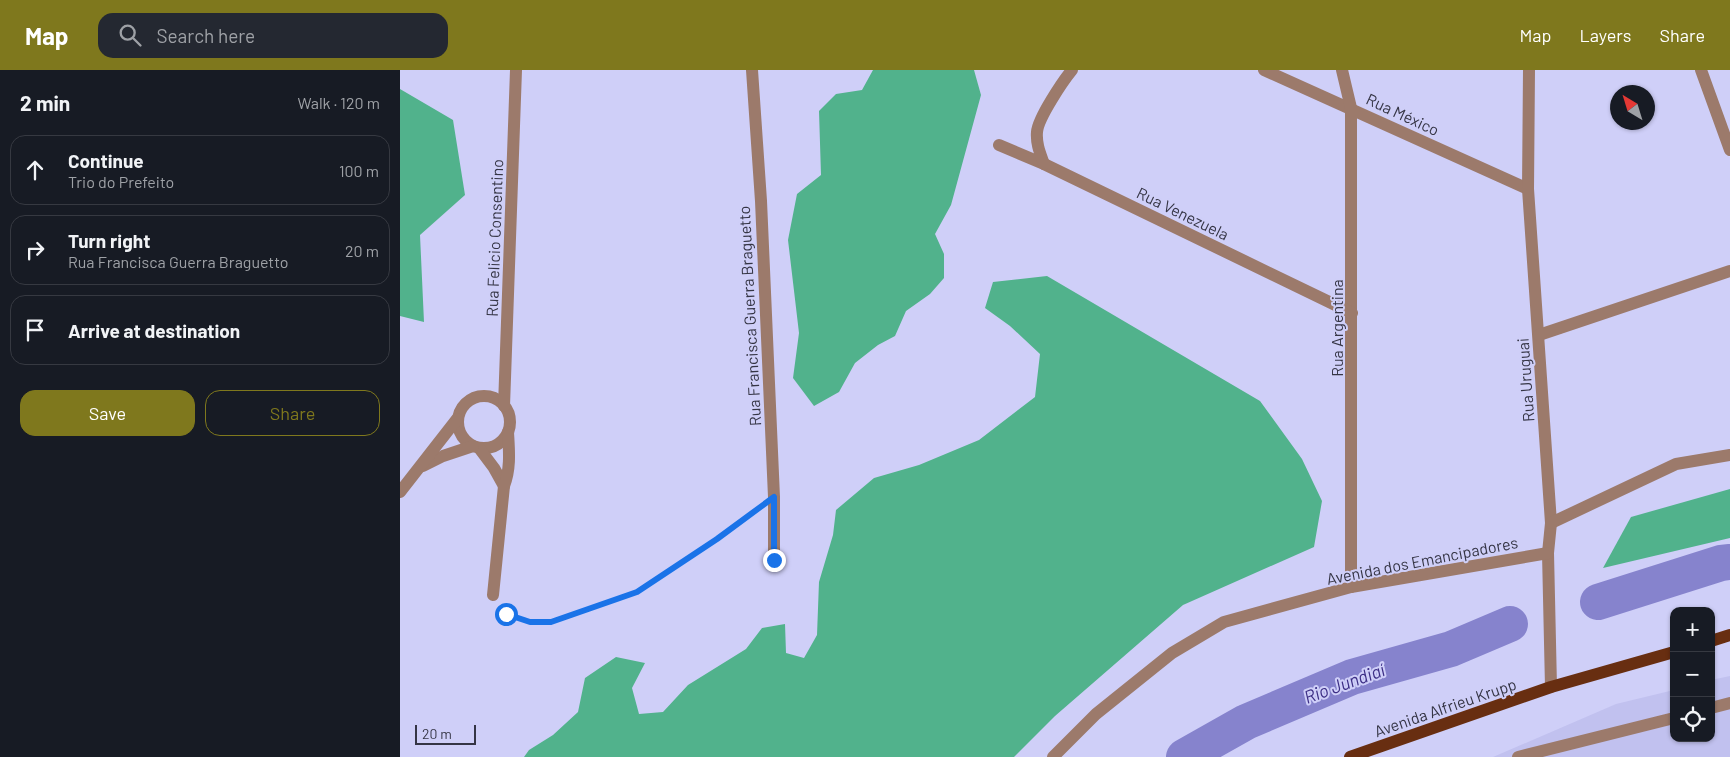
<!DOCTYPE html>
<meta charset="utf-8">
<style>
:root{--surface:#171b24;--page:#242831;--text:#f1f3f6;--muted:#9ea1a6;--line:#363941;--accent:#7f781d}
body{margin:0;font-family:Barlow,sans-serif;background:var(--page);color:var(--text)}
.controls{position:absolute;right:15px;bottom:15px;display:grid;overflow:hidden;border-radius:10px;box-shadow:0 1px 4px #0004}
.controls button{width:45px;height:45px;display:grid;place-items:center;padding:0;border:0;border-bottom:1px solid var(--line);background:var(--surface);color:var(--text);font:25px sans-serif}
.compass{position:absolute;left:1210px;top:15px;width:45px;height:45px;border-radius:50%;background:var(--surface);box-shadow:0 1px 4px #0004;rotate:322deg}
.scale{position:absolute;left:15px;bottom:12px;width:61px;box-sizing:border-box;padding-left:5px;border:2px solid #353545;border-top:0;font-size:14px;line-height:18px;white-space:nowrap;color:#353545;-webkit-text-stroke:4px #cfcff8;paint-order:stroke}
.stop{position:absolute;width:15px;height:15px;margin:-11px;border:4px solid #1a73e8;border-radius:50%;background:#fff}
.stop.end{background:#1a73e8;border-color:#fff;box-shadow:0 1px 5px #0008}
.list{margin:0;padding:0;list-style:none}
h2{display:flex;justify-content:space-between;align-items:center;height:65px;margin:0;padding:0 20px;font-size:21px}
h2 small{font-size:16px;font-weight:400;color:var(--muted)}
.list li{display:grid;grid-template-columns:32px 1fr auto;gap:15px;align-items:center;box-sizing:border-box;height:70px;margin:0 10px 10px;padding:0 10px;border:1px solid var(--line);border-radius:15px}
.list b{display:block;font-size:19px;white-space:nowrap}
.list p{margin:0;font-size:16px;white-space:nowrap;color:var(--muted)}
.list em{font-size:16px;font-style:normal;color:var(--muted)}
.actions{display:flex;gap:10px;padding:15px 20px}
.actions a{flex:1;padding:11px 0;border:1px solid var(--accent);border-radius:15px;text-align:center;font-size:18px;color:var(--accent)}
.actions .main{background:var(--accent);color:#fff}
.icon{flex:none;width:28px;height:28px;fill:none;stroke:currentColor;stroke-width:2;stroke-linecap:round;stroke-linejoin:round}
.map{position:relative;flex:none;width:1330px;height:687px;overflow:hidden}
header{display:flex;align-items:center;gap:30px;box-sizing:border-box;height:70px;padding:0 25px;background:var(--accent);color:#fff}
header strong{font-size:24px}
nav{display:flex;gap:28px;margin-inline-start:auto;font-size:18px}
.search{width:350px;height:45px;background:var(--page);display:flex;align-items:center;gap:12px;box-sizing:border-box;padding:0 18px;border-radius:15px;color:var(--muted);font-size:19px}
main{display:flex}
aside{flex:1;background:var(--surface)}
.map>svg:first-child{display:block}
.built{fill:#c1c1ef}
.forest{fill:#51b28c}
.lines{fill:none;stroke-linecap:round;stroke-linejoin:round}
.river{stroke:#8683cd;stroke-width:36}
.path{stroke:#9494b4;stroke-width:3;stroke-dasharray:4 2.5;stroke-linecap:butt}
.minor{stroke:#9c7a6b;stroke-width:12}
.major{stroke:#682e11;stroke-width:12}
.route{stroke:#1a73e8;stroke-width:6}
.labels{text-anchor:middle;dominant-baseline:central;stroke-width:4;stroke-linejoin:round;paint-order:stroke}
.street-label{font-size:16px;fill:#353545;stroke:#cfcff8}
.water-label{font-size:18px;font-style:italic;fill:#3c2e85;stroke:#cfcff8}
</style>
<header>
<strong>Map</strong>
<div class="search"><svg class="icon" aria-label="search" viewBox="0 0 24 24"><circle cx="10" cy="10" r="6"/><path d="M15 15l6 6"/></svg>Search here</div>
<nav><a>Map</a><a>Layers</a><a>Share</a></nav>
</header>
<main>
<aside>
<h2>2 min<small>Walk · 120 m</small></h2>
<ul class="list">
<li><svg class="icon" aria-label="ahead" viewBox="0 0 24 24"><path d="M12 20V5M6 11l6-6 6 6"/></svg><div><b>Continue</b><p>Trio do Prefeito</p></div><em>100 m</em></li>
<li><svg class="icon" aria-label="right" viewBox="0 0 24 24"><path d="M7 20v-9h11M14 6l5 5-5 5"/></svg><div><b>Turn right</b><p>Rua Francisca Guerra Braguetto</p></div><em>20 m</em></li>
<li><svg class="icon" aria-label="arrive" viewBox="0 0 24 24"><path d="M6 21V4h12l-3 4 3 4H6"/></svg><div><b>Arrive at destination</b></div></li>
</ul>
<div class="actions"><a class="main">Save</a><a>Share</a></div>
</aside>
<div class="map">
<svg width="1330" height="687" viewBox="0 0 1330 687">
<rect width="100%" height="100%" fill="#cfcff8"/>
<path class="built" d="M1330,606V687H1093L1216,634L1274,620V668H1311V610Z"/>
<g class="forest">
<path d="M473,0H574L581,25L551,135L535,164L544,184V208L530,224L506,241L495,266L478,275L455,293L439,322L414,336L393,308L399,263L388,170L397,124L421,105L419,41L436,24L462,20Z"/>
<path d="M0,19L53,50L65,125L20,165L24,252L0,246Z"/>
<path d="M647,206L860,331L902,389L922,431L914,477L783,535L655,646L614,687H124L129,680L153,665L178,642L185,608L216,587L245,593L232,618L239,644L263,642L288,615L346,579L362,558L385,554L386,583L404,588L417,565L419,512L433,465L436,440L474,408L519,395L579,370L635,327L640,284L610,256L585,238L593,212Z"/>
<path d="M1330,419V468L1203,498L1231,447Z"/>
</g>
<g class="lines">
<g class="river">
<path d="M1198,532L1321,493L1330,492"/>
<path d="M784,687L846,652L952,607L1051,579L1110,554"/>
</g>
<path class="path" d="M100,538L106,543L130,552H151L237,522L317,469L359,438"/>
<g class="minor">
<path d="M352,0L361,131L374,427V490"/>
<path d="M864,0L1128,119"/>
<path d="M942,0L951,38V517"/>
<path d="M1129,0L1128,119L1151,453L1148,483L1151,617"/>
<path d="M1301,0L1330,80"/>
<path d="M599,75L644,94L952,243"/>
<path d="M644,94C640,83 636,74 637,62C638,48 663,11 672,0"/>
<path d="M1139,265L1330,201"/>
<circle cx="84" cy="352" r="26"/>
<path d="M104,336L116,0"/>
<path d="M79,378L94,398L104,416"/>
<path d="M23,396L43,386L73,376"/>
<path d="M0,422L57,349"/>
<path d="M1151,453L1276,394L1330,385"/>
<path d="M93,525L104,416C111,398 109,380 108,362"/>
<path d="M1311,638L1330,633"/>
<path d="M653,687L696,644L772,583L824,552L951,517L1148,483"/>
<path d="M1118,687L1274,648"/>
</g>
<g class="major">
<path d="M1311,571L1330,565"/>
<path d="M950,687L1151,617L1274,582"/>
</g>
</g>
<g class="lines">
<path class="route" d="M106,544L130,552H151L237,522L317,469L374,427V490"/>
</g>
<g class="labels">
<g class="street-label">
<text transform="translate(1003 44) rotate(25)">Rua México</text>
<text transform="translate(783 143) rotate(26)">Rua Venezuela</text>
<text transform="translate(94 168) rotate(-88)">Rua Felicio Consentino</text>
<text transform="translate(349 246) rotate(-93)">Rua Francisca Guerra Braguetto</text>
<text transform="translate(936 258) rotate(-90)">Rua Argentina</text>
<text transform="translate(1125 310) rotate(-94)">Rua Uruguai</text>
<text transform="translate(1022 490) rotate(-11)">Avenida dos Emancipadores</text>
<text transform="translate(1045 637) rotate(-19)">Avenida Alfrieu Krupp</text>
</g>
<g class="water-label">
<text transform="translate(944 613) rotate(-20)">Rio Jundiaí</text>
</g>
</g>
</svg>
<div class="controls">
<button>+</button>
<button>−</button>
<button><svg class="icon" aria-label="locate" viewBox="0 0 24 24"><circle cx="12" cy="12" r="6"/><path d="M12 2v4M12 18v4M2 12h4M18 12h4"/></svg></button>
</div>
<svg class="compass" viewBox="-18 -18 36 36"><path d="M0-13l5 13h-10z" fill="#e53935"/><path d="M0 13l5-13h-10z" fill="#9ea1a6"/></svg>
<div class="scale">20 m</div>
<div class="stop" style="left:106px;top:544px"></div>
<div class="stop end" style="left:374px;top:490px"></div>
</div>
</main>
